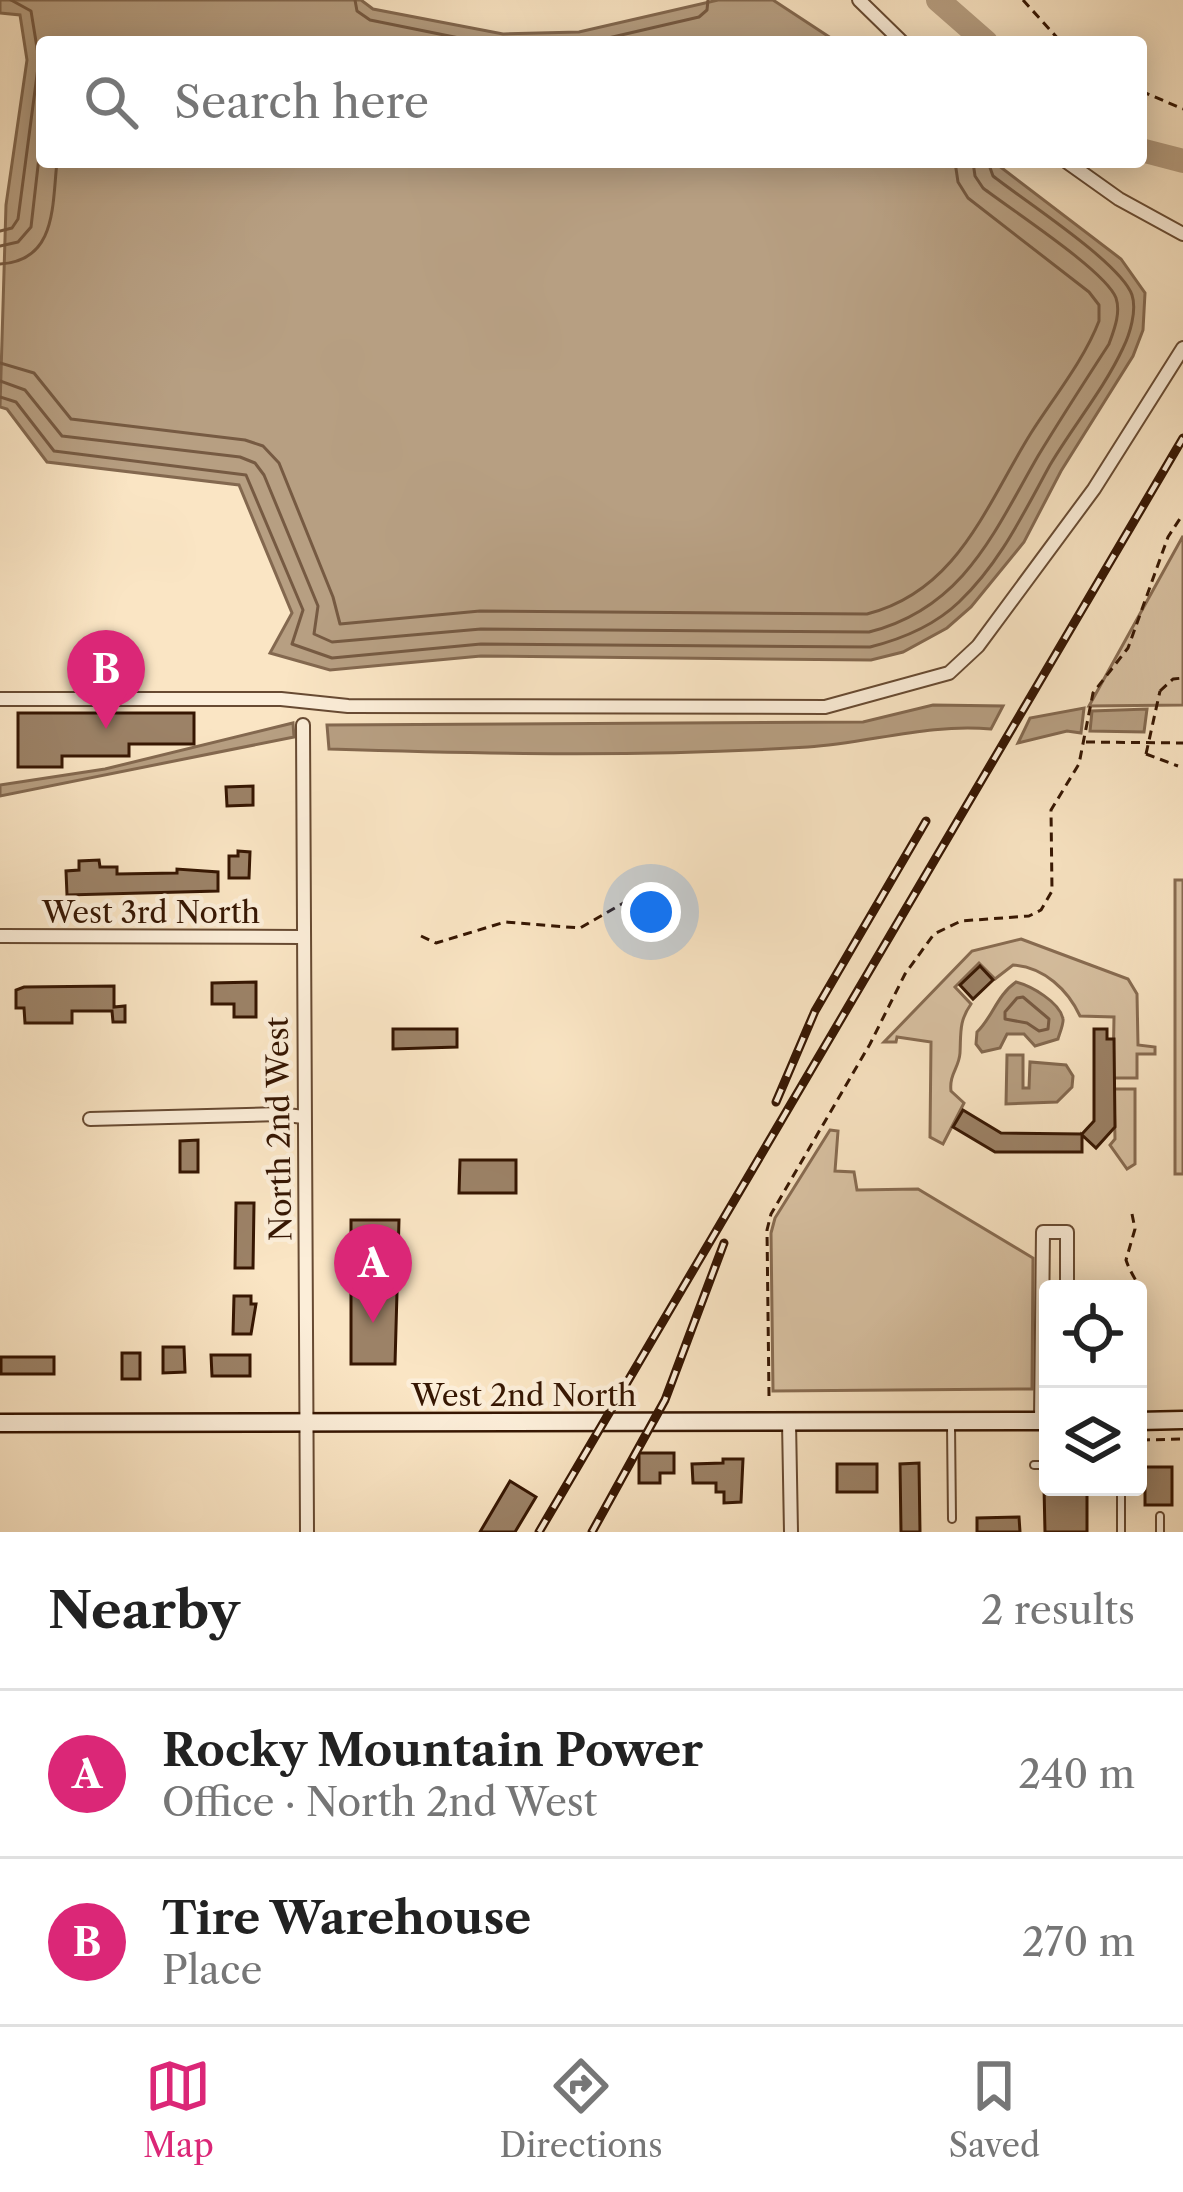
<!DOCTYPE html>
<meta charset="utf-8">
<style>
:root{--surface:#fff;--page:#f2f2f2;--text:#222;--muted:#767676;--line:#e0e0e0;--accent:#db2777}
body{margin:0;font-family:"Libre Caslon Text",serif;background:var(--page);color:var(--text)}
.controls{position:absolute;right:36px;bottom:36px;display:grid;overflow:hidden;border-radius:12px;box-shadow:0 6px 30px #0003}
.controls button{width:108px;height:108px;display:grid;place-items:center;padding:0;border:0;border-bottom:3px solid var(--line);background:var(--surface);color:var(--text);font:60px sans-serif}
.you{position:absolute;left:651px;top:912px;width:42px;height:42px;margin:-30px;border:9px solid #fff;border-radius:50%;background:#1a73e8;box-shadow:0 0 0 18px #1a73e833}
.badge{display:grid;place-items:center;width:78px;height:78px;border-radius:50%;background:var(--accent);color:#fff;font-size:39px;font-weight:700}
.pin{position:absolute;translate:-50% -99px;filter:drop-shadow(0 3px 6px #0008)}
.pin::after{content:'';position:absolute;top:63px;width:42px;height:36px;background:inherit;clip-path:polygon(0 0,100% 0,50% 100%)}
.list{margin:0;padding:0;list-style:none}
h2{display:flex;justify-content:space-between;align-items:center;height:156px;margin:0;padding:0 48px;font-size:51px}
h2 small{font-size:39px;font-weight:400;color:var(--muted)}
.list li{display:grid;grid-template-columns:78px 1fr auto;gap:36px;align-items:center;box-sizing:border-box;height:168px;padding:0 48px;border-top:3px solid var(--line)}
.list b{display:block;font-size:45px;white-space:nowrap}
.list p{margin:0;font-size:39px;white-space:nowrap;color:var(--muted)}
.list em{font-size:39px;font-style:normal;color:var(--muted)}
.icon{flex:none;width:66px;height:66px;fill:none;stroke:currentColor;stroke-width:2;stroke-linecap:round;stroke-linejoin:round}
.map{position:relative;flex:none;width:1183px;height:1532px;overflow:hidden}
.search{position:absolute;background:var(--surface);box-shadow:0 6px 30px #0003;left:36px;right:36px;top:36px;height:132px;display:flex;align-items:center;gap:30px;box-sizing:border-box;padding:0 42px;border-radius:12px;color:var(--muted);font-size:45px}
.sheet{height:492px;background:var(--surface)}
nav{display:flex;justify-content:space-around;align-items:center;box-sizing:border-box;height:168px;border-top:3px solid var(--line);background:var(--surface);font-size:33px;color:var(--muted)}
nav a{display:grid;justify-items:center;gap:6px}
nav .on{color:var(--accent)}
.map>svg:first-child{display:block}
.green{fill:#d9c2a3;stroke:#886c52;stroke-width:3}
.water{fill:#b79f82;stroke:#83684f;stroke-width:3}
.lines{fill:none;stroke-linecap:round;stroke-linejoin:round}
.shore{stroke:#765a42;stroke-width:3}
.river{stroke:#b79f82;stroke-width:24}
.building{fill:#9c8267;stroke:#361602;stroke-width:3}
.lane-casing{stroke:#674a32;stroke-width:10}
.street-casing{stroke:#674a32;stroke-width:16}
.secondary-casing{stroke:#361602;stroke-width:21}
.path{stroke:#361602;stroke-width:3;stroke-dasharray:9 6;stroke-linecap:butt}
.lane{stroke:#fceed9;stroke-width:6}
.street{stroke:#fceed9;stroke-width:12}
.secondary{stroke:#fceed9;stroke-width:16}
.rail-casing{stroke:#361602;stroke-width:9}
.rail{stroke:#fceed9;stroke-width:4.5;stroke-dasharray:14;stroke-linecap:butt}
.path-bridge{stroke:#361602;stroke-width:3;stroke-dasharray:9 6;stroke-linecap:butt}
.labels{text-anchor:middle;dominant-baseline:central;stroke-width:9;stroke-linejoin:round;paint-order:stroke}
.street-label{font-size:30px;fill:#361602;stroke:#fceed9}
</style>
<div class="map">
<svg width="1183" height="1532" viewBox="0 0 1183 1532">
<rect width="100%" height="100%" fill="#fae5c4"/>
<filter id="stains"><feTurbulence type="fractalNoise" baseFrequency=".00167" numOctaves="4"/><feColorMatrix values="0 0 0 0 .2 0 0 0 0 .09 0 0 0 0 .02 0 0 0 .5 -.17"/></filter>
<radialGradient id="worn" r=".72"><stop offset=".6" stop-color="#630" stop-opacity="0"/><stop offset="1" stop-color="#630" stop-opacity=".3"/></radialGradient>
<g class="green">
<path d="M1183,536V705L1089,706Z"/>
<rect x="1175" y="880" width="8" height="294"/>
<path d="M1021,939L1128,979L1137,994L1138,1045L1155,1047V1054H1137V1078H1113L1114,1017L1080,1016C1068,990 1044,967 1013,965L995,979L979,963L955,987L971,1004C959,1021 961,1032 960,1053C959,1068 949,1074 951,1091L964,1103L943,1144L930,1137L931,1042L897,1037L896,1042H884L972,951Z"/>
<path d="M1114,1089H1135V1164L1127,1169L1110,1145L1115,1139Z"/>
<path d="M830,1130L838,1131L835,1171L854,1172L857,1190L918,1189L1033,1258L1032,1389L773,1391L771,1233L775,1218Z"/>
</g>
<g class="water">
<path d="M0,0H361L373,9L503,34L579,32L718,0H773L837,42H42V162H994L1121,259L1145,293L1143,330L1133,356L1061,471L1024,542L971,607L947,628L903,652L871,660L481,656L330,670L270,653L292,613L239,485L47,462L7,409L0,407L6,205L27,60L20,15L0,13Z"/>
<path d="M933,705L1003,706L991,729C930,723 869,743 808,747C649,757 488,754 329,749L327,725L863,722Z"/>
<path d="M1084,708L1081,733L1067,731L1018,743L1030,718Z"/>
<path d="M1147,709L1144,732L1090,731L1092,711Z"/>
<path d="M293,723L294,737L0,796V785L105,769Z"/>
<path d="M1016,982C1031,986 1060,1002 1063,1019C1064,1023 1059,1035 1058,1039L1035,1046L1024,1034H1007L1000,1048L982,1052L976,1044L977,1032C992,1018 997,995 1016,982Z"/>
<path d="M1007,1055H1023V1088H1029L1030,1062L1066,1065L1073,1076L1072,1087L1057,1102L1006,1104Z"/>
</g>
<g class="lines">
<g class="shore">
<path d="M355,0L357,11L370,20L479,42"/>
<path d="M591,42L699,17L707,10L708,0"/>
<path d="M0,231L12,228L18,219L39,60L31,11L11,0"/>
<path d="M0,246L18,242L31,227L42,131"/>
<path d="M0,264C57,261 52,205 57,162"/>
<path d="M0,363L34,373L71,419L245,440L263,446L279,463L333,597L340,624L480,611L867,614C958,591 986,505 1031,433C1054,397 1084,360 1099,321V305L1089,292L968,198L958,182L955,162"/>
<path d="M0,381L25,390L62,436L240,457L255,463L264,475L318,606L314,634L332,642L481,629L869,632C964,608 994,532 1038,456C1061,418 1085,381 1109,344C1114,330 1121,313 1116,298C1106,271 1010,209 983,188L975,176L973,162"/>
<path d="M0,397L16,402L54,451L246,475L303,610L292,644L332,658L481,644L870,647C902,639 935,625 959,602C1000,563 1023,514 1050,465C1073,426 1104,389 1123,348C1130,334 1137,310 1132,295C1121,263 1023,200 993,176L988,162"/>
<path d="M1023,997L1049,1019L1048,1029L1039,1031L1027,1023L1005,1019V1012L1017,998Z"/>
</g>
<g class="river">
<path d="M938,0L986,42"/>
<path d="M1141,150L1183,161"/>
</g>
</g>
<g class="building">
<path d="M18,713H194V744H129V756H62V767H18Z"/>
<path d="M253,786V805L227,806L226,787Z"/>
<path d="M238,851L250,852L249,878H229V856H238Z"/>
<path d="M99,860L100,867H117V874L177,873V869L218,872V891L67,895L66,871L79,870V861Z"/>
<path d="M980,966L993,980L973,999L960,985Z"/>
<path d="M256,982V1017H234V1004H212V983Z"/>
<path d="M114,986V1007L125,1006V1022H113L112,1011H72V1023H25L24,1008H16V990L24,987Z"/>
<path d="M393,1029H457V1047L393,1049Z"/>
<path d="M1094,1029H1107V1039H1114L1115,1127L1096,1148L1082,1135V1152H995L953,1127L963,1110L1001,1133L1082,1134L1094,1121Z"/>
<path d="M198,1140V1172H180V1141Z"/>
<path d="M460,1160H516V1193H459Z"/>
<path d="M236,1203H254L253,1268H235Z"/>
<path d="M351,1220H399L395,1364H351Z"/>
<path d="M234,1296H251V1304H256L251,1334H233Z"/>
<path d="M163,1347H184L185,1372L163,1373Z"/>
<rect x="122" y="1353" width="18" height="26"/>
<path d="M211,1355H250V1376H212Z"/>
<rect x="1" y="1357" width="53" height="17"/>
<path d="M639,1453H674V1473H660V1483H639Z"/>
<path d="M723,1459H743L741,1502L724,1503V1492H716V1483H693L692,1464L723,1463Z"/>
<path d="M919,1463L920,1532H901L900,1464Z"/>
<rect x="837" y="1464" width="40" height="28"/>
<rect x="1145" y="1467" width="27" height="38"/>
<path d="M510,1481L536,1497L515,1532H480Z"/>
<path d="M1044,1487H1087V1532H1045Z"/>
<path d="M1019,1517L1020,1532H977V1518Z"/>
</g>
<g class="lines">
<defs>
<g id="lane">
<path d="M951,1425L952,1519"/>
<path d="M1034,1465H1048"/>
<path d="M1121,1487V1532"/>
<path d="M1160,1516V1532"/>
</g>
<g id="street">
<path d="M859,0L902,42"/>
<path d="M1067,162L1119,199L1183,234"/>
<path d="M0,699H281L348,706L825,707L949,673L978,646L1094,489L1183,348"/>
<path d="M303,725L307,1532"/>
<path d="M0,936L302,937"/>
<path d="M90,1119L280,1114L303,1117"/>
<path d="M1041,1421L1043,1232H1067V1289"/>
<path d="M789,1422L791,1532"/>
</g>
<g id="secondary">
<path d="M1138,1421L1183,1420"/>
<path d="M0,1423L1048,1421"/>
</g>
</defs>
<use href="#lane" class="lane-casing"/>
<use href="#street" class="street-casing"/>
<use href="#secondary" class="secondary-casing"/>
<g class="path">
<path d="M1023,0L1061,42"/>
<path d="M1141,91L1183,109"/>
<path d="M1160,691L1173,679L1183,678"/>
<path d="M1086,742L1183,743"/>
<path d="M1146,754L1178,766"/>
<path d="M421,936L436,943L505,922L580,928L641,893"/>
<path d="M1132,1214L1135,1229L1126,1260C1134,1284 1154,1297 1138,1322"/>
<path d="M769,1396L767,1230L771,1214L870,1044L905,974L934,934L961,921L1029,916L1041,910L1052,891L1051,810L1079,764L1093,693L1128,648L1168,537L1183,514"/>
<path d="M1141,1440L1183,1439"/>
</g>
<use href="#lane" class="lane"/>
<use href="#street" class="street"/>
<use href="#secondary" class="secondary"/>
<defs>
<g id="rail">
<path d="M776,1102L815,1011L926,821"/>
<path d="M539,1532L1183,438"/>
<path d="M592,1532L665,1400L724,1243"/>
</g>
</defs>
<use href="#rail" class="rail-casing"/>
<use href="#rail" class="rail"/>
<path class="path-bridge" d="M1146,754L1160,691"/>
</g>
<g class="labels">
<g class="street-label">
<text x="151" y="912">West 3rd North</text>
<text transform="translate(279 1129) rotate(-91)">North 2nd West</text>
<text x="524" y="1395">West 2nd North</text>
</g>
</g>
<rect width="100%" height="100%" filter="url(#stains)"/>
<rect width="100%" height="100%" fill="url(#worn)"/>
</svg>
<div class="controls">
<button><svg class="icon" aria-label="locate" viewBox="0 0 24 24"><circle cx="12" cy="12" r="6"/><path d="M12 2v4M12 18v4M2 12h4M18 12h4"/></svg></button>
<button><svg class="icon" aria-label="layers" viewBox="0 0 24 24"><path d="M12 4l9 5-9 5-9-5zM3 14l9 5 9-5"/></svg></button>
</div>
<div class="you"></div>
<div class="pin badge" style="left:373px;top:1323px">A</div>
<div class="pin badge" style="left:106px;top:729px">B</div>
<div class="search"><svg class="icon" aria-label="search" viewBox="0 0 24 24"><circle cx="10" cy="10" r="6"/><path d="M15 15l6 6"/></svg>Search here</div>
</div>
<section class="sheet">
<h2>Nearby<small>2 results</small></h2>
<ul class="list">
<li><span class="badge">A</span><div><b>Rocky Mountain Power</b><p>Office · North 2nd West</p></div><em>240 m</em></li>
<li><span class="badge">B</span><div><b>Tire Warehouse</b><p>Place</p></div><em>270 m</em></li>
</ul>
</section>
<nav>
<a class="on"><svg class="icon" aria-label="map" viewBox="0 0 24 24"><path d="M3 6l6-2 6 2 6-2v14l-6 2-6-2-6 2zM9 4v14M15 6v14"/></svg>Map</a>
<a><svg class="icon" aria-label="directions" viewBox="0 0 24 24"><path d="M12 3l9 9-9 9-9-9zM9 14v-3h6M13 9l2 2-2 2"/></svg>Directions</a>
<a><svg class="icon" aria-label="saved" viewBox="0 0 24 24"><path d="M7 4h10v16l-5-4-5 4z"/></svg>Saved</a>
</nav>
